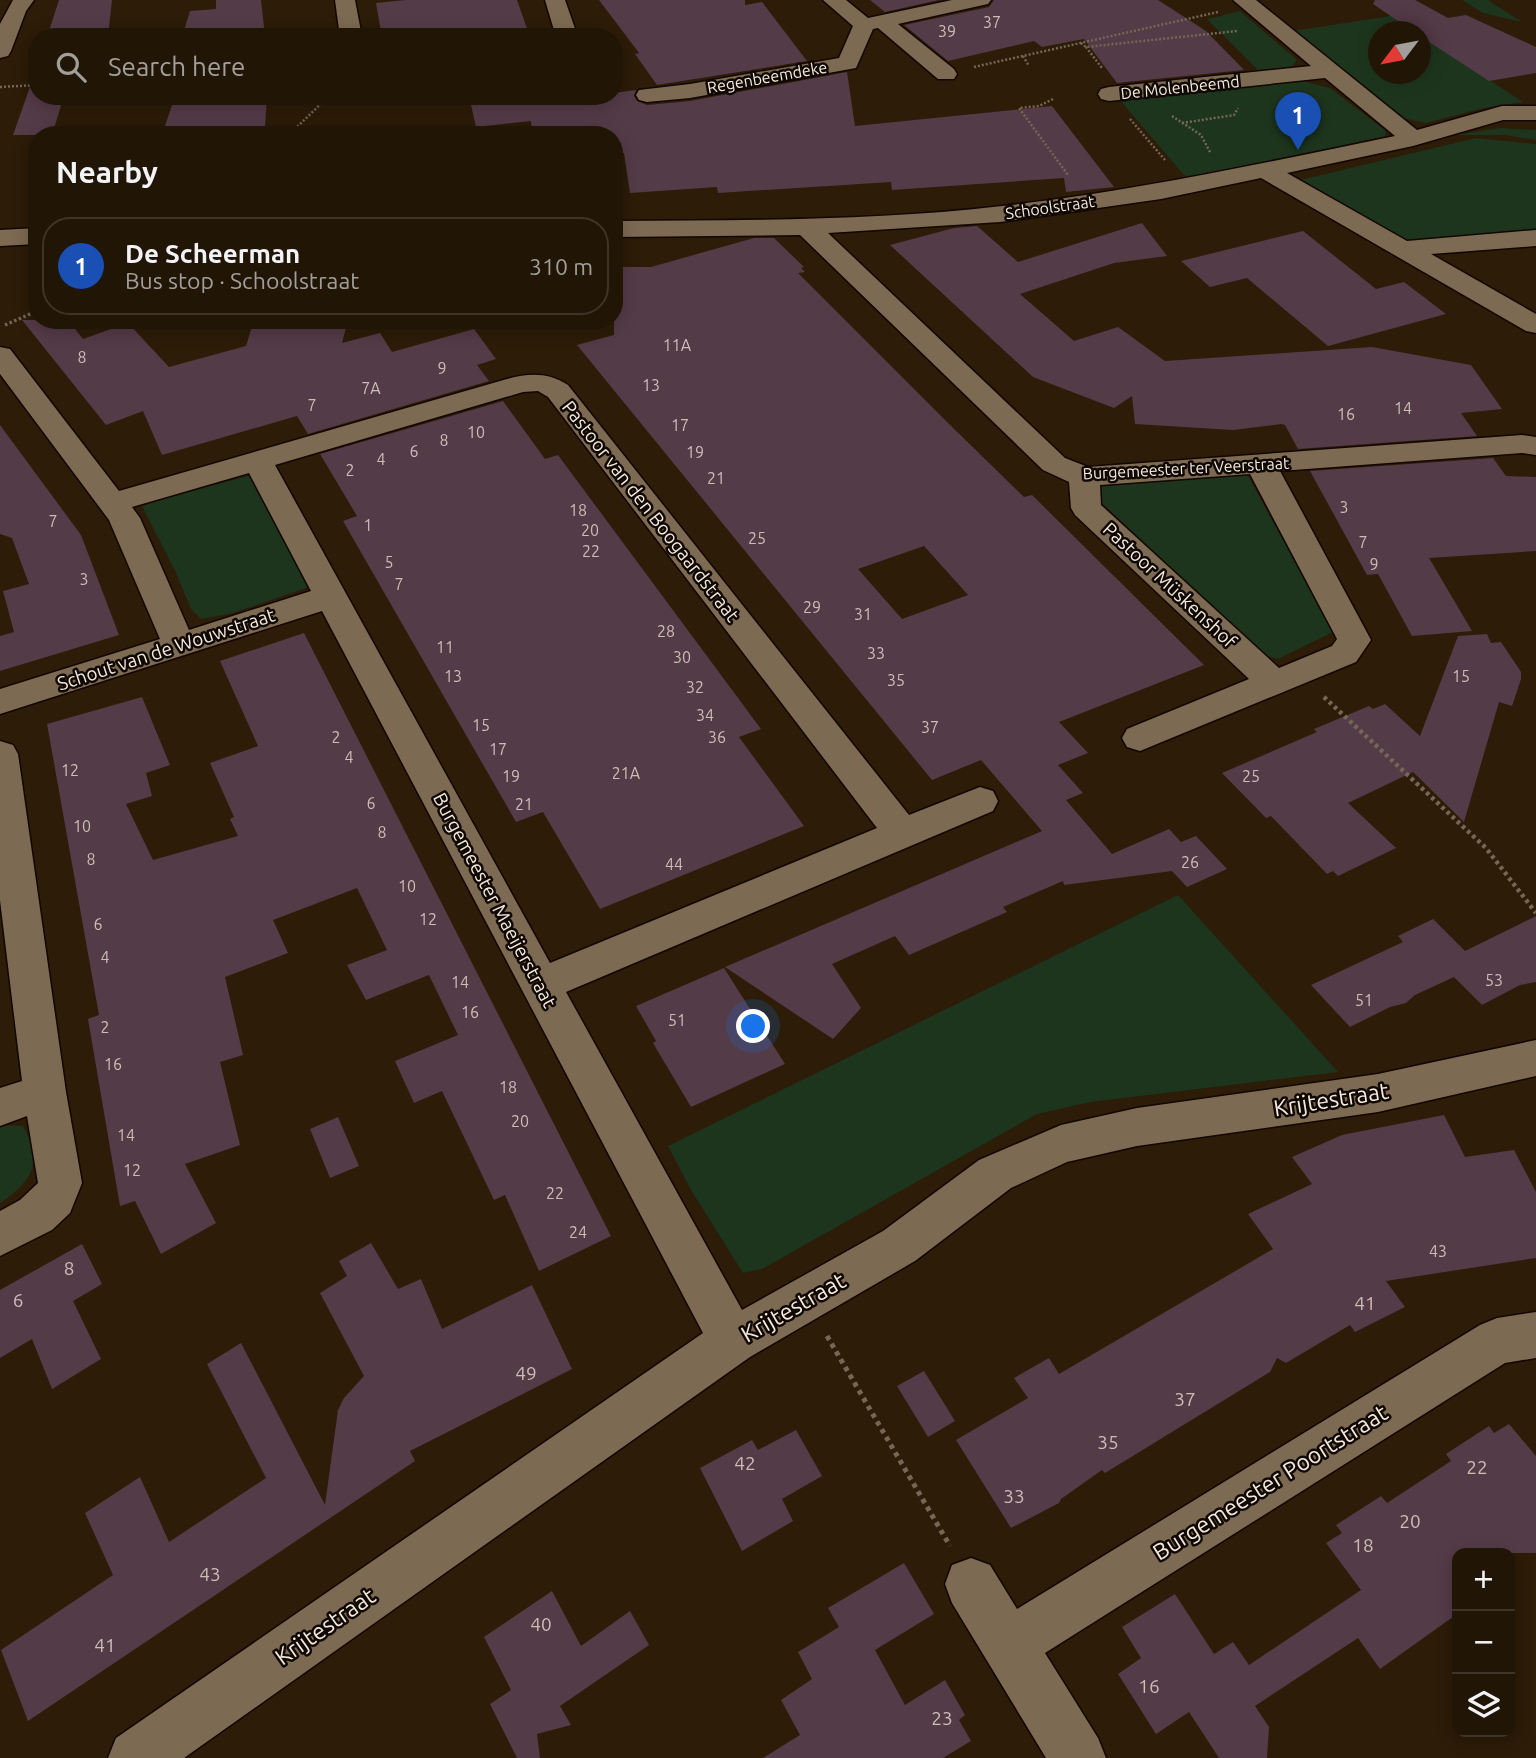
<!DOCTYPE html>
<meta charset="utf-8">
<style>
:root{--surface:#211506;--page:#2d2214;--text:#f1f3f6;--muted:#a29f9b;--line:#3e3428;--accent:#2563eb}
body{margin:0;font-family:Ubuntu,sans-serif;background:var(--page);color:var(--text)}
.controls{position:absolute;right:21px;bottom:21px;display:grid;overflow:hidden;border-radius:14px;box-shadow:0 4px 18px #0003}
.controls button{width:63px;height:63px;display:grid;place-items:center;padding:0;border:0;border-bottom:2px solid var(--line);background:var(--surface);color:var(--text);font:35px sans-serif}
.compass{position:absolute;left:1368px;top:21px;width:63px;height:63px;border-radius:50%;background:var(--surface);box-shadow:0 4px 18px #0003;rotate:238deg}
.you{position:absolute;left:754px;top:1027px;width:24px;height:24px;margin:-18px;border:5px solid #fff;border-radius:50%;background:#1a73e8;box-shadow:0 0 0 10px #1a73e833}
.badge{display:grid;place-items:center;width:46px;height:46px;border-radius:50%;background:var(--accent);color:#fff;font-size:23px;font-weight:700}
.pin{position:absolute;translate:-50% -58px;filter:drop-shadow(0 2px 4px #0008)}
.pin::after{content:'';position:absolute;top:37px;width:24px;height:21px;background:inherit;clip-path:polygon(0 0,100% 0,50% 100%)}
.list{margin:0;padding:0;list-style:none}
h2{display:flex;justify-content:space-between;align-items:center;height:91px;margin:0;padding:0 28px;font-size:30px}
h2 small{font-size:23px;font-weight:400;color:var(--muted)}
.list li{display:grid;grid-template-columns:46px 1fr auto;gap:21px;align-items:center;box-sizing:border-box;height:98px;margin:0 14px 14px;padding:0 14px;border:2px solid var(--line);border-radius:28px}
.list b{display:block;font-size:26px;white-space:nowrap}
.list p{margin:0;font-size:23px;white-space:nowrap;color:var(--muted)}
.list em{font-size:23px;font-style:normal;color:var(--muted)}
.icon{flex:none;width:38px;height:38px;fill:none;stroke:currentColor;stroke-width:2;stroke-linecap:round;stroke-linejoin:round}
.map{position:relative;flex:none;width:1536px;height:1758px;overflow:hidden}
.search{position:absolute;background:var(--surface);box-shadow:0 4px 18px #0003;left:28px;top:28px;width:595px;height:77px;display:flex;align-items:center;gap:18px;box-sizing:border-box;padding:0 24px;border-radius:28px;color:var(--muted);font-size:26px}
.panel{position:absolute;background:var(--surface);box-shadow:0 4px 18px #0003;left:28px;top:126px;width:595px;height:203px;border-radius:28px}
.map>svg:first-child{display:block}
.green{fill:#1d351d;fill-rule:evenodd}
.building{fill:#543b48;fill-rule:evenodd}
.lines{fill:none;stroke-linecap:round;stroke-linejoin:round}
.minor-casing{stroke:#140600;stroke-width:3}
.path-far3{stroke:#756756;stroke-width:2.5;stroke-dasharray:2 2;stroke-linecap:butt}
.path-far2{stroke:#756756;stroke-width:3.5;stroke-dasharray:2.5 2.5;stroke-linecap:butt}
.path-far1{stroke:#756756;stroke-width:4.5;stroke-dasharray:3.5 3.5;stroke-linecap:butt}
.path{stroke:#756756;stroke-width:5;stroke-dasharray:4.5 4.5;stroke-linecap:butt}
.minor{fill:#7d6a53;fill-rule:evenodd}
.labels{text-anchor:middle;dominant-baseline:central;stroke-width:5;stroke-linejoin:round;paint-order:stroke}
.number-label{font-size:16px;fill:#ccbeb7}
.far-street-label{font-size:16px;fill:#f4e9dc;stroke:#0f0803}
.street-label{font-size:19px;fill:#f4e9dc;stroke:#0f0803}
.near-number-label{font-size:19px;fill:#ccbeb7}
.near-street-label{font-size:23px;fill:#f4e9dc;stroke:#0f0803}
</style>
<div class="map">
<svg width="1536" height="1758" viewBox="0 0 1536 1758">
<rect width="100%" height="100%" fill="#2c1c08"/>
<g class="green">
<path d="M1376,0H1399L1416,13L1431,38L1471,68L1523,102L1484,108L1426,123L1402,118L1293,31L1397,15ZM1378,32H1420V74H1378Z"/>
<path d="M1462,0H1488L1522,22L1483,13Z"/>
<path d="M1240,11L1297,60L1292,67L1258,70L1207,19Z"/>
<path d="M1298,80L1330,88L1386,131L1385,136L1189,181L1119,99Z"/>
<path d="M1501,128L1536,130V140L1504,135H1454Z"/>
<path d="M1476,138L1536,144V232L1497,233L1470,240H1397L1296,181Z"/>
<path d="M1246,472L1333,632L1278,659L1264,655L1088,490L1111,481Z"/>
<path d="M252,475L309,587L233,613L201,619L191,609L176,573L142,506L164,498Z"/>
<path d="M1178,895L1338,1072L1090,1102L1037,1114L762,1269L743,1273L691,1190L668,1146Z"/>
<path d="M0,1125L23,1126C44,1163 32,1181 0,1203Z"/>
</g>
<g class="building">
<path d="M59,0H112L108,37H47Z"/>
<path d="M216,0H261L265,36L182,37L190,11L216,9Z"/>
<path d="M405,0H517L530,37H441L438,32L382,37L376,3Z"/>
<path d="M599,0H745V5L762,2L807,61L657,85L635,54L639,53Z"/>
<path d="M870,0H939L885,12Z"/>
<path d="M994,0H1158L1206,31L1244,70L1117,83L1084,39L1042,47L1034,41L948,61L904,25L989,7Z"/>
<path d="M1375,0H1415L1448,18L1466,15L1536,47V73L1489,81L1420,36V32H1414L1373,4Z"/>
<path d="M37,67V96H64L52,135H13Z"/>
<path d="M847,72L855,126L1052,106L1114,187L1066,192L1064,178L892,190L891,182L718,193L717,187L630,193L624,153H614V135H532L531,121L476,127L469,96H614V93L636,90L634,96L637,101L647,105L690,101Z"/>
<path d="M175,96H267L265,128L162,135Z"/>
<path d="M1142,223L1167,256L1114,263L1020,294L1074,341L1118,327L1165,361L1372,347L1471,365L1502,409L1461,413L1477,436L1298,449L1285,425L1281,424L1233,430L1135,424L1132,396L1114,408L1033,377L890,245L954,228L977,226L1018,262Z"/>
<path d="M1303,231L1376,289L1404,282L1446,314L1328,346L1247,278L1210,287L1181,261Z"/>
<path d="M754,238H774L804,267L801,268L805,272L798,273L947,422L1024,497L1032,495L1204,665L1059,722L1088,753L1058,765L1083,793L1066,800L1112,854L1169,829L1181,842L1196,836L1227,869L1187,887L1172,871L1064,885L1063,881L1003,907L1007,912L909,955L895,936L832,964L861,1008L833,1039L725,967L1042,831L981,760L932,780L577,345L614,335V267H651ZM924,546L968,595L902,619L858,569Z"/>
<path d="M22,320H68L83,339L128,323L169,367L246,346L254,320H348L342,343L380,333L392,352L474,329L496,359L477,365L489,381L308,434L297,416L162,455L143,411L106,425Z"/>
<path d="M503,401L545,459L558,455L761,729L739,737L804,826L600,909L543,812L516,822L343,521L357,516L320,454Z"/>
<path d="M0,425L81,535L119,635L0,671V636L14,632L3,591L29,584L12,538L0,534Z"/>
<path d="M1493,458L1506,476L1536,477V551L1429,558L1472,631L1412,636L1378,574L1367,575L1310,471Z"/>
<path d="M304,633L611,1236L539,1271L505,1195L494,1200L442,1091L414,1103L395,1061L458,1035L429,975L366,1000L347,965L387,950L357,888L273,920L288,953L225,977L243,1055L220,1062L240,1145L185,1164L216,1223L161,1254L135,1201L120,1206L88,1019L99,1015L47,724L142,697L170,765L146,773L152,796L126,804L153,860L238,836L230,819L234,817L210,763L258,746L220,661Z"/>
<path d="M1487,634L1491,643L1501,642L1521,672V679L1512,706L1499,702L1464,822L1413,772L1348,803L1396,848L1338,876L1333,871L1327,874L1271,816L1266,818L1222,773L1317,732L1314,729L1369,706L1373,709L1385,704L1420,736L1458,636Z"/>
<path d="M1536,916V982L1520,985L1482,1005L1454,977L1415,995L1406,1003L1390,1007L1350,1027L1311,985L1403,942L1398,936L1433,919L1465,951Z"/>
<path d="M724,968L785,1064L691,1107L653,1043L656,1041L636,1006Z"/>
<path d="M1444,1115L1465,1157L1514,1150L1536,1192V1258L1386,1281L1405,1307L1355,1332L1350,1325L1286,1363L1277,1358L1270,1372L1105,1473L1102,1470L1061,1499L1059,1503L1011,1528L956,1440L1028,1398L1014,1378L1049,1358L1059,1374L1273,1249L1248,1214L1312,1184L1292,1157L1342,1135Z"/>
<path d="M338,1117L359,1166L330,1178L310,1129Z"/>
<path d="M371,1243L398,1289L421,1279L442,1329L532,1285L572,1369L410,1451L415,1461L28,1721L1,1650L113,1575L85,1513L140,1477L169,1542L266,1478L207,1364L241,1343L325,1505L338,1410L344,1398L364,1376L320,1293L347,1276L339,1261Z"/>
<path d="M82,1244L102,1284L73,1301L101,1359L52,1389L32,1339L0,1358V1290Z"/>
<path d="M924,1371L955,1421L928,1437L897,1386Z"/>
<path d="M1509,1424L1536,1456V1553H1457V1614L1380,1669L1358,1638L1255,1706L1269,1727L1267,1758H1219L1189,1712L1156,1734L1118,1674L1141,1658L1122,1627L1175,1594L1214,1654L1233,1642L1249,1665L1361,1590L1326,1543L1342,1533L1336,1525L1381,1496L1387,1503L1451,1461L1446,1454L1489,1426L1494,1433Z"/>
<path d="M796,1430L822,1476L782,1499L793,1521L742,1551L700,1468L752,1440L758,1450Z"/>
<path d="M904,1563L934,1614L875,1650L905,1705L945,1680L965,1715L959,1720L971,1741L943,1758H763L800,1735L781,1700L812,1679L798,1652L839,1627L828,1608Z"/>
<path d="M552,1591L581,1646L630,1611L649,1645L560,1706L571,1725L537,1734L540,1758H517L490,1704L511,1690L484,1637Z"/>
</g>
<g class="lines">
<defs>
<g id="minor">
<path d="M13,0H34L26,11L11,51L8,56L0,58V24Z"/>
<path d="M335,0H355L362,37H340Z"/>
<path d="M545,0H565L578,37H556Z"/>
<path d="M823,0H846L868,18L952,0H991L988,4L898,24L954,69L957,74L954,79H938L878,28L873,29L856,68L690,98L647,102L639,100L636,95L639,90L690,84L839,58L853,26Z"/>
<path d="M1233,0H1256L1417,130L1502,106H1536V120H1503L1413,146L1287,173L1407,241L1536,230V246L1431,254L1536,314V333L1526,331L1261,178L1161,199L1000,222L828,233L1065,458L1088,467L1522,435L1536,437V455L1522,453L1280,471L1371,640L1356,662L1140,751L1127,747L1122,738L1127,729L1249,679L1075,515L1071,508L1069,482L1043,470L800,235L614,237V221C743,220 874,221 1002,206C1135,191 1264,163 1395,136L1325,78L1109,101L1101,99L1098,94L1101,89L1109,87L1311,66ZM1250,474L1337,639L1332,646L1279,668L1101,505L1100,485Z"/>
<path d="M37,228V244L0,246V230Z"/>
<path d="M0,347L10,349L119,491L507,379C529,373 548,372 568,385L909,815L980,787L993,791L998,801L993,811L566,992L742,1310L883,1231L979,1160L1061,1125L1137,1108L1378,1074L1536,1040V1076L1378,1112L1137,1146L1067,1162L1011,1188L915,1261L750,1357L184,1758H108L116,1738L703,1333L322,611L0,714V689L160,639L109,520L0,374ZM538,391L548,397L877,828L550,963L275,465L523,392ZM249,473L311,591L189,630L140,518L132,507Z"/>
<path d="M0,741L13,745L18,754L66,1092L82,1183L70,1213L52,1230L0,1256V1211L20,1200L38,1183L27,1116L0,1126V1088L22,1081L0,900Z"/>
<path d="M1536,1312V1358L1505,1363L1045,1653L1098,1738L1106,1758H1046L952,1603L945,1584L952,1565L971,1558L990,1565L1017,1609L1480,1325L1497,1318Z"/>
</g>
</defs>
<use href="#minor" class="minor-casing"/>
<g class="path-far3">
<path d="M1081,43L1086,47L1237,31"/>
<path d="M1086,47L1102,68"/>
<path d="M1023,56L1029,66"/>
<path d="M974,67L1218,12"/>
<path d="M0,87L37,85"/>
<path d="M1053,99L1039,106L1019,108L1068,175"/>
<path d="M1172,116L1201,135L1210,152"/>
<path d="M1130,119L1165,160"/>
<path d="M1182,123L1234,115L1238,108"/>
<path d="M250,135L297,127L329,96"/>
</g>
<path class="path-far2" d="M5,325L37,311"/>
<path class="path-far1" d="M1324,697L1486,848L1536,913"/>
<path class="path" d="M827,1336L950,1546"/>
<use href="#minor" class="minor"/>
</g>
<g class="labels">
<g class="number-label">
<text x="992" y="22">37</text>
<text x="947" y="31">39</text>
<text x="677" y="345">11A</text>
<text x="82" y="357">8</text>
<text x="442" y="368">9</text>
<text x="651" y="385">13</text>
<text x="371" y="388">7A</text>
<text x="312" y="405">7</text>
<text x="1403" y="408">14</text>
<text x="1346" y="414">16</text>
<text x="680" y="425">17</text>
<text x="476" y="432">10</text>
<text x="444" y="440">8</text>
<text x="414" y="451">6</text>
<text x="695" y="452">19</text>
<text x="381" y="459">4</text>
<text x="350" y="470">2</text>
<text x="716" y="478">21</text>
<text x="1344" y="507">3</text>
<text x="578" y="510">18</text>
<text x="53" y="521">7</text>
<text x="368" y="525">1</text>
<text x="590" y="530">20</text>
<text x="757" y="538">25</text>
<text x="1363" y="542">7</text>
<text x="591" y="551">22</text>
<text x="389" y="562">5</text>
<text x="1374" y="564">9</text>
<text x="84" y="579">3</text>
<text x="399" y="584">7</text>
<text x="812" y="607">29</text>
<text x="863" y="614">31</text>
<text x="666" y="631">28</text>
<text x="445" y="647">11</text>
<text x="876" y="653">33</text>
<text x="682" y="657">30</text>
<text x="453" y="676">13</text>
<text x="1461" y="676">15</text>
<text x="896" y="680">35</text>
<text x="695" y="687">32</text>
<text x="705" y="715">34</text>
<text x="481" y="725">15</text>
<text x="930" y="727">37</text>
<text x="336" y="737">2</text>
<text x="717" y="737">36</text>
<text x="498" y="749">17</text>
<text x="349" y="757">4</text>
<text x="70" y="770">12</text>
<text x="626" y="773">21A</text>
<text x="511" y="776">19</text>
<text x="1251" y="776">25</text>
<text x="371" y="803">6</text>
<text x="524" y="804">21</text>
<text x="82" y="826">10</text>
<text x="382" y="832">8</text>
<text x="91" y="859">8</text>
<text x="1190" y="862">26</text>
<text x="674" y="864">44</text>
<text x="407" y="886">10</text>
<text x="428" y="919">12</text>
<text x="98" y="924">6</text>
<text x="105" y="957">4</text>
<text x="1494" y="980">53</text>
<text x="460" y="982">14</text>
<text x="1364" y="1000">51</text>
<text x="470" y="1012">16</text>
<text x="677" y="1020">51</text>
<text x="105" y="1027">2</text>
<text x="113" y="1064">16</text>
<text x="508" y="1087">18</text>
<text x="520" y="1121">20</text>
<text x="126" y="1135">14</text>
<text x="132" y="1170">12</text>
<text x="555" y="1193">22</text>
<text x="578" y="1232">24</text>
<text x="1438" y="1251">43</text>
</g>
<g class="far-street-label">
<text transform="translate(767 77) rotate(-10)">Regenbeemdeke</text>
<text transform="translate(1180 87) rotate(-6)">De Molenbeemd</text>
<text transform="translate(1050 207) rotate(-8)">Schoolstraat</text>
<text transform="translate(1186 468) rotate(-3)">Burgemeester ter Veerstraat</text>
</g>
<g class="street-label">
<text transform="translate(651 511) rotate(52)">Pastoor van den Boogaardstraat</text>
<text transform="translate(1170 585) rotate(43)">Pastoor Müskenshof</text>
<text transform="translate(166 649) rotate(-18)">Schout van de Wouwstraat</text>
<text transform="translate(495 900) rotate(62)">Burgemeester Maeijerstraat</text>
</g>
<g class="near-number-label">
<text x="69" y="1268">8</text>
<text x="18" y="1300">6</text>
<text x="1365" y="1303">41</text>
<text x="526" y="1373">49</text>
<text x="1185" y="1399">37</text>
<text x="1108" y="1442">35</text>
<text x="745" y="1463">42</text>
<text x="1477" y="1467">22</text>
<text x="1014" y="1496">33</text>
<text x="1410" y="1521">20</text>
<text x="1363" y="1545">18</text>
<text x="210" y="1574">43</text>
<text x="541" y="1624">40</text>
<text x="105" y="1645">41</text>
<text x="1149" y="1686">16</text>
<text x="942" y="1718">23</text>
</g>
<g class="near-street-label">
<text transform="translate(1331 1099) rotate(-9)">Krijtestraat</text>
<text transform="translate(793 1307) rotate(-30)">Krijtestraat</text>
<text transform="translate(1270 1482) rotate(-32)">Burgemeester Poortstraat</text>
<text transform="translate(325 1626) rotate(-35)">Krijtestraat</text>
</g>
</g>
</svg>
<div class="controls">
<button>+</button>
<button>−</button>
<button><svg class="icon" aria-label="layers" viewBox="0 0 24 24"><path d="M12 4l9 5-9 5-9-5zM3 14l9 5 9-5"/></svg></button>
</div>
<svg class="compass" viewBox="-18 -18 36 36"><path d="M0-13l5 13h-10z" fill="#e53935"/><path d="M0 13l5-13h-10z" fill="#a29f9b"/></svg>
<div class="you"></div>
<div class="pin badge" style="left:1298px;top:150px;background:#1a4fb4">1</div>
<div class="search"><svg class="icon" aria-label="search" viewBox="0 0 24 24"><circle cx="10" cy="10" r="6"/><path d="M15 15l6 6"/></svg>Search here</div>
<section class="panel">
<h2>Nearby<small></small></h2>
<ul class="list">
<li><span class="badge" style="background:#1a4fb4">1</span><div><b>De Scheerman</b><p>Bus stop · Schoolstraat</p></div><em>310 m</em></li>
</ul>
</section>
</div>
